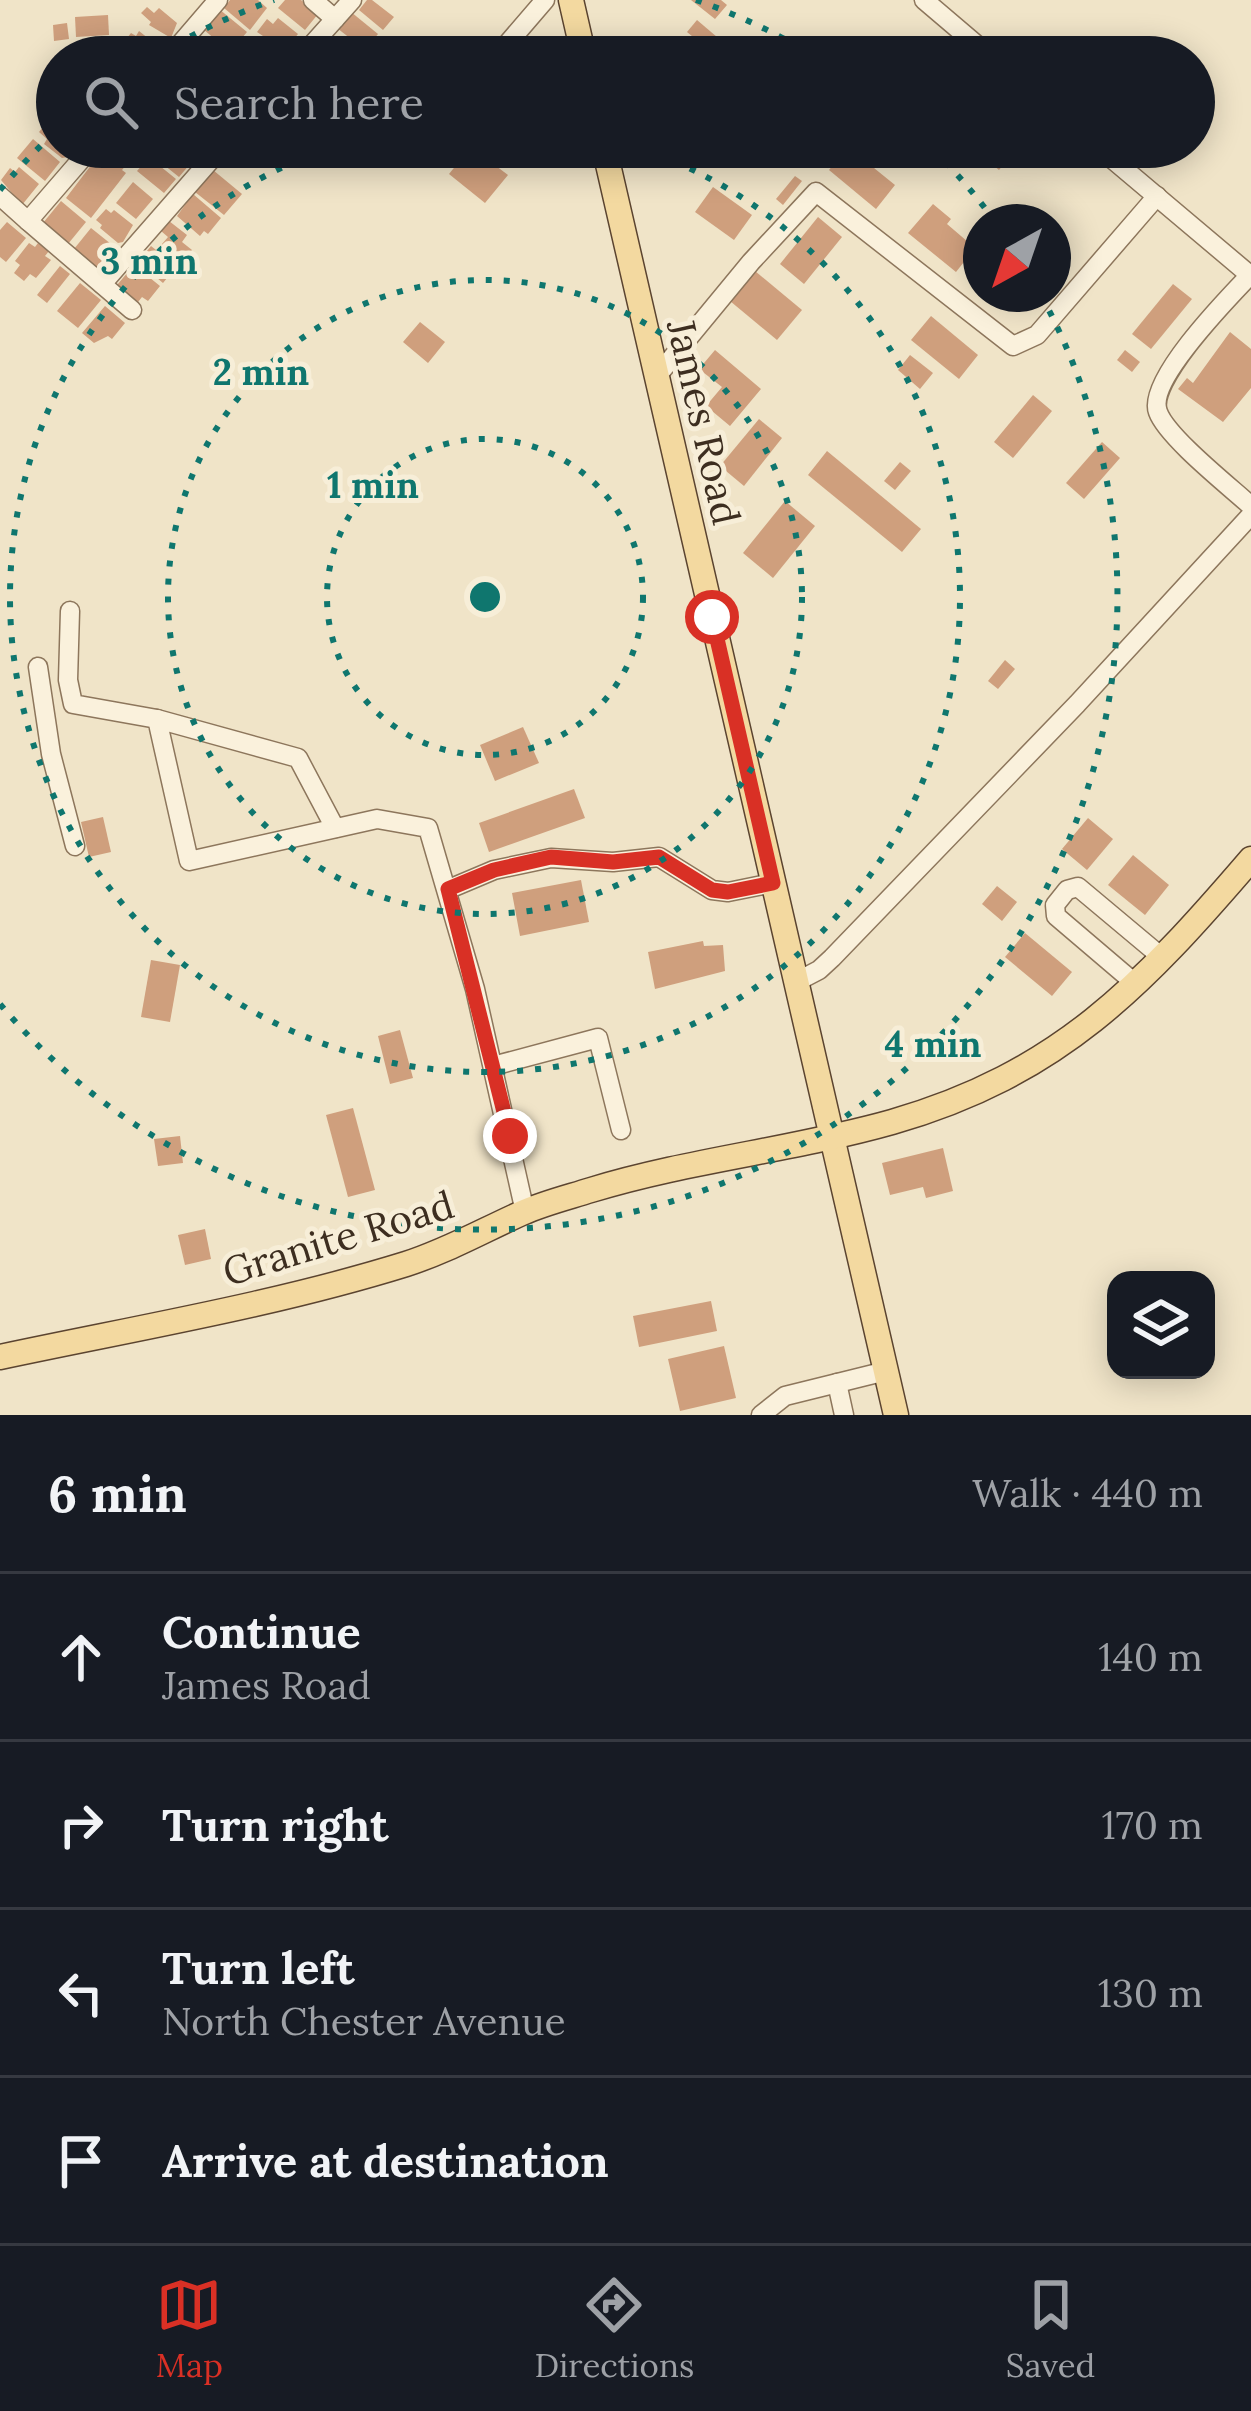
<!DOCTYPE html>
<meta charset="utf-8">
<style>
:root{--surface:#171b24;--page:#242831;--text:#f1f3f6;--muted:#9ea1a6;--line:#363941;--accent:#d93025}
body{margin:0;font-family:Lora,serif;background:var(--page);color:var(--text)}
.controls{position:absolute;right:36px;bottom:36px;display:grid;overflow:hidden;border-radius:24px;box-shadow:0 6px 30px #0003}
.controls button{width:108px;height:108px;display:grid;place-items:center;padding:0;border:0;border-bottom:3px solid var(--line);background:var(--surface);color:var(--text);font:60px sans-serif}
.compass{position:absolute;left:963px;top:204px;width:108px;height:108px;border-radius:50%;background:var(--surface);box-shadow:0 6px 30px #0003;rotate:220deg}
.stop{position:absolute;width:36px;height:36px;margin:-27px;border:9px solid #d93025;border-radius:50%;background:#fff}
.stop.end{background:#d93025;border-color:#fff;box-shadow:0 3px 12px #0008}
.list{margin:0;padding:0;list-style:none}
h2{display:flex;justify-content:space-between;align-items:center;height:156px;margin:0;padding:0 48px;font-size:51px}
h2 small{font-size:39px;font-weight:400;color:var(--muted)}
.list li{display:grid;grid-template-columns:78px 1fr auto;gap:36px;align-items:center;box-sizing:border-box;height:168px;padding:0 48px;border-top:3px solid var(--line)}
.list b{display:block;font-size:45px;white-space:nowrap}
.list p{margin:0;font-size:39px;white-space:nowrap;color:var(--muted)}
.list em{font-size:39px;font-style:normal;color:var(--muted)}
.icon{flex:none;width:66px;height:66px;fill:none;stroke:currentColor;stroke-width:2;stroke-linecap:round;stroke-linejoin:round}
.map{position:relative;flex:none;width:1251px;height:1415px;overflow:hidden}
.search{position:absolute;background:var(--surface);box-shadow:0 6px 30px #0003;left:36px;right:36px;top:36px;height:132px;display:flex;align-items:center;gap:30px;box-sizing:border-box;padding:0 42px;border-radius:66px;color:var(--muted);font-size:45px}
.sheet{height:828px;background:var(--surface)}
nav{display:flex;justify-content:space-around;align-items:center;box-sizing:border-box;height:168px;border-top:3px solid var(--line);background:var(--surface);font-size:33px;color:var(--muted)}
nav a{display:grid;justify-items:center;gap:6px}
nav .on{color:var(--accent)}
.map>svg:first-child{display:block}
.building{fill:#cf9f7d}
.lines{fill:none;stroke-linecap:round;stroke-linejoin:round}
.minor-casing{stroke:#8d765c;stroke-width:21}
.major-casing{stroke:#5b4430;stroke-width:27}
.minor{stroke:#faf1dc;stroke-width:18}
.major{stroke:#f3d9a0;stroke-width:24}
.route{stroke:#d93025;stroke-width:15}
.ring{fill:none;stroke:#0f766e;stroke-width:6;stroke-dasharray:6 12}
.labels{text-anchor:middle;dominant-baseline:central;stroke-width:10;stroke-linejoin:round;paint-order:stroke}
.street-label{font-size:39px;fill:#3d2e20;stroke:#f7eed8}
.centre{fill:#0f766e;stroke:#f7eed8;stroke-width:6}
.ring-label{font-size:36px;text-anchor:middle;font-weight:bold;fill:#0f766e;stroke:#f7eed8;stroke-width:10;stroke-linejoin:round;paint-order:stroke}
</style>
<div class="map">
<svg width="1251" height="1415" viewBox="0 0 1251 1415">
<rect width="100%" height="100%" fill="#f0e4c8"/>
<g class="building">
<path d="M230,0H258L267,8L250,30L224,8Z"/>
<path d="M285,0H301L318,14L305,30L278,8Z"/>
<path d="M367,0H372L394,17L383,30L359,10Z"/>
<path d="M691,0H721L727,5L715,19Z"/>
<path d="M147,7L154,13L159,8L177,23L171,38L149,25L151,22L141,13Z"/>
<path d="M219,9L247,32L230,52L203,29Z"/>
<path d="M351,12L378,34L365,50L337,28Z"/>
<path d="M108,15L109,35L76,37L75,17Z"/>
<path d="M278,18L298,34L280,56L260,40L263,36L257,32L267,19L273,24Z"/>
<path d="M697,20L724,43L715,55L687,32Z"/>
<path d="M67,23L69,39L54,41L53,25Z"/>
<path d="M139,31L159,47L151,57H131L124,51L127,47L123,43L131,33L136,36Z"/>
<path d="M333,37L357,57H329L321,51Z"/>
<path d="M406,37L431,57H390Z"/>
<path d="M246,43L255,50L259,44L275,57H242L238,53Z"/>
<path d="M48,121L57,129V147H76L68,157L62,158L44,144L47,139L39,132Z"/>
<path d="M33,139L60,162L45,181L17,158Z"/>
<path d="M105,147H136L140,157L131,167L127,164L122,170L126,173L91,218L66,198Z"/>
<path d="M154,147H183L196,157L179,177L149,153Z"/>
<path d="M247,147H279L266,163Z"/>
<path d="M471,147L508,175L485,203L449,174Z"/>
<path d="M848,147L895,185L876,209L829,170Z"/>
<path d="M972,147H1018L999,170Z"/>
<path d="M155,162L176,179L164,193L137,171L144,163L150,168Z"/>
<path d="M19,167L39,184L22,205L1,180L10,168L15,172Z"/>
<path d="M213,170L242,194L224,215L195,192Z"/>
<path d="M795,176L802,181L783,205L776,199Z"/>
<path d="M133,182L153,199L136,219L116,203Z"/>
<path d="M713,187L752,215L734,240L695,212Z"/>
<path d="M193,194L221,218L208,234L204,231L200,236L177,216Z"/>
<path d="M61,201L86,222L68,244L43,223Z"/>
<path d="M933,204L951,219L947,224L975,248L956,272L908,233Z"/>
<path d="M106,209L111,213L114,210L133,225L123,242L118,243L100,228L102,225L96,220Z"/>
<path d="M818,217L842,237L804,284L780,264Z"/>
<path d="M169,221L187,235L182,242L192,250L183,261L162,244L168,237L161,231Z"/>
<path d="M7,222L26,238L6,262L0,257V230Z"/>
<path d="M91,228L116,248L99,269L74,249Z"/>
<path d="M29,243L35,247L38,243L49,251L45,256L51,260L36,278L30,274L24,281L14,273L20,265L15,261Z"/>
<path d="M151,246L165,257L161,262L172,272L163,283L138,262Z"/>
<path d="M134,265L160,286L148,301L142,297L138,302L117,285Z"/>
<path d="M60,266L70,274L47,303L37,295Z"/>
<path d="M755,271L802,310L777,340L730,301Z"/>
<path d="M80,283L101,300L78,328L57,311Z"/>
<path d="M1173,284L1192,299L1151,349L1132,334Z"/>
<path d="M105,306L125,323L112,339L108,336L94,343L82,333Z"/>
<path d="M931,316L978,355L959,379L911,340Z"/>
<path d="M420,322L445,342L428,363L403,342Z"/>
<path d="M1230,332L1251,349V388L1223,422L1178,389L1187,378L1193,383Z"/>
<path d="M715,350L761,389L730,426L706,406L722,387L699,369Z"/>
<path d="M1125,350L1140,362L1132,372L1117,360Z"/>
<path d="M910,355L933,373L920,389L898,370Z"/>
<path d="M1033,395L1052,411L1013,458L994,442Z"/>
<path d="M759,419L782,438L744,486L720,466Z"/>
<path d="M1102,442L1120,458L1084,499L1066,483Z"/>
<path d="M827,451L921,529L902,552L808,475Z"/>
<path d="M900,462L911,471L895,490L884,481Z"/>
<path d="M785,501L815,526L773,578L743,553Z"/>
<path d="M1005,660L1015,669L998,689L988,681Z"/>
<path d="M523,727L539,763L495,781L480,745Z"/>
<path d="M574,789L585,818L489,852L479,823Z"/>
<path d="M103,817L111,852L89,857L81,822Z"/>
<path d="M1088,818L1113,839L1087,870L1062,849Z"/>
<path d="M1133,855L1169,885L1145,915L1108,885Z"/>
<path d="M581,880L589,922L520,936L512,893Z"/>
<path d="M997,886L1017,902L1002,921L982,904Z"/>
<path d="M1025,933L1072,972L1052,996L1005,957Z"/>
<path d="M703,941L704,946L723,945L725,971L655,989L648,952Z"/>
<path d="M151,960L180,965L170,1022L141,1017Z"/>
<path d="M400,1030L413,1078L390,1084L378,1036Z"/>
<path d="M353,1108L375,1190L348,1197L326,1115Z"/>
<path d="M180,1136L183,1163L158,1166L154,1139Z"/>
<path d="M943,1148L953,1191L926,1198L923,1187L890,1195L882,1163Z"/>
<path d="M205,1229L211,1259L185,1265L178,1235Z"/>
<path d="M711,1301L717,1331L639,1347L633,1316Z"/>
<path d="M724,1346L736,1398L680,1411L668,1359Z"/>
</g>
<g class="lines">
<defs>
<g id="minor">
<path d="M313,0L335,19"/>
<path d="M924,0L991,57"/>
<path d="M169,57L218,0"/>
<path d="M301,57L352,0"/>
<path d="M496,57L545,0"/>
<path d="M92,147L28,221L132,310"/>
<path d="M1098,147L1251,276"/>
<path d="M0,196L28,221"/>
<path d="M1250,275C1227,299 1146,382 1158,412C1167,437 1229,486 1251,506"/>
<path d="M102,284L222,147"/>
<path d="M657,376L751,262L816,192L1013,346L1037,335L1157,196"/>
<path d="M70,611L68,680L73,704L157,719L189,861L377,819L428,828L475,989L525,1212"/>
<path d="M38,667L51,754L75,846"/>
<path d="M157,719L298,758L335,828"/>
<path d="M449,889L494,870L551,858L613,862L659,857L712,890L728,892L773,883"/>
<path d="M796,982L819,970L832,958L1077,704L1251,515"/>
<path d="M1137,985L1056,916L1055,905L1067,890L1078,887L1164,959"/>
<path d="M493,1066L598,1038L621,1130"/>
<path d="M837,1383L844,1415"/>
<path d="M761,1415L785,1396L886,1371"/>
</g>
<g id="major">
<path d="M571,0L584,57"/>
<path d="M604,147L896,1415"/>
<path d="M0,1357C136,1328 274,1305 406,1264C447,1251 484,1230 522,1213C544,1203 569,1197 591,1190C689,1160 793,1150 892,1122C1059,1074 1142,986 1251,859"/>
</g>
</defs>
<use href="#minor" class="minor-casing"/>
<use href="#major" class="major-casing"/>
<use href="#minor" class="minor"/>
<use href="#major" class="major"/>
</g>
<g class="lines">
<path class="route" d="M510,1136L448,889L494,870L551,857L613,862L659,857L712,890L728,892L773,883L712,617"/>
</g>
<g class="ring">
<circle cx="485" cy="597" r="158"/>
<circle cx="485" cy="597" r="317"/>
<path d="M640 148A475 475 0 1 1 330 148"/>
<path d="M0 190A633 633 0 0 1 53 134M159 54A633 633 0 0 1 274 0M696 0A633 633 0 0 1 811 54M933 149A633 633 0 0 1 994 220M1041 295A633 633 0 0 1 0 1004"/>
</g>
<g class="labels">
<g class="street-label">
<text transform="translate(704 422) rotate(77)">James Road</text>
<text transform="translate(338 1238) rotate(-17)">Granite Road</text>
</g>
</g>
<circle cx="485" cy="597" r="18" class="centre"/>
<g class="ring-label">
<text x="149" y="274">3 min</text>
<text x="261" y="385">2 min</text>
<text x="373" y="498">1 min</text>
<text x="933" y="1057">4 min</text>
</g>
</svg>
<div class="controls">
<button><svg class="icon" aria-label="layers" viewBox="0 0 24 24"><path d="M12 4l9 5-9 5-9-5zM3 14l9 5 9-5"/></svg></button>
</div>
<svg class="compass" viewBox="-18 -18 36 36"><path d="M0-13l5 13h-10z" fill="#e53935"/><path d="M0 13l5-13h-10z" fill="#9ea1a6"/></svg>
<div class="stop" style="left:712px;top:617px"></div>
<div class="stop end" style="left:510px;top:1136px"></div>
<div class="search"><svg class="icon" aria-label="search" viewBox="0 0 24 24"><circle cx="10" cy="10" r="6"/><path d="M15 15l6 6"/></svg>Search here</div>
</div>
<section class="sheet">
<h2>6 min<small>Walk · 440 m</small></h2>
<ul class="list">
<li><svg class="icon" aria-label="ahead" viewBox="0 0 24 24"><path d="M12 20V5M6 11l6-6 6 6"/></svg><div><b>Continue</b><p>James Road</p></div><em>140 m</em></li>
<li><svg class="icon" aria-label="right" viewBox="0 0 24 24"><path d="M7 20v-9h11M14 6l5 5-5 5"/></svg><div><b>Turn right</b></div><em>170 m</em></li>
<li><svg class="icon" aria-label="left" viewBox="0 0 24 24"><path d="M17 20v-9H6M10 6l-5 5 5 5"/></svg><div><b>Turn left</b><p>North Chester Avenue</p></div><em>130 m</em></li>
<li><svg class="icon" aria-label="arrive" viewBox="0 0 24 24"><path d="M6 21V4h12l-3 4 3 4H6"/></svg><div><b>Arrive at destination</b></div></li>
</ul>
</section>
<nav>
<a class="on"><svg class="icon" aria-label="map" viewBox="0 0 24 24"><path d="M3 6l6-2 6 2 6-2v14l-6 2-6-2-6 2zM9 4v14M15 6v14"/></svg>Map</a>
<a><svg class="icon" aria-label="directions" viewBox="0 0 24 24"><path d="M12 3l9 9-9 9-9-9zM9 14v-3h6M13 9l2 2-2 2"/></svg>Directions</a>
<a><svg class="icon" aria-label="saved" viewBox="0 0 24 24"><path d="M7 4h10v16l-5-4-5 4z"/></svg>Saved</a>
</nav>
